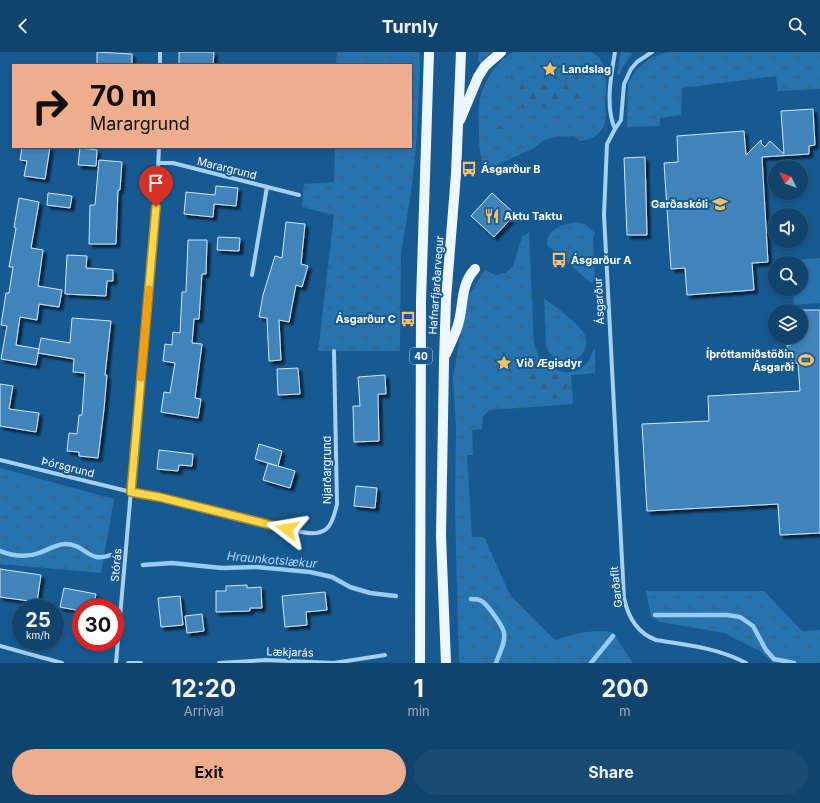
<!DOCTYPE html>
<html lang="en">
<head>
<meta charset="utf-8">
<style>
	:root { --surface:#11446d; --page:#1a4b72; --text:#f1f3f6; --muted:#9cb0c2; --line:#305c80; --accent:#eead8d }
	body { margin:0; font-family:Inter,sans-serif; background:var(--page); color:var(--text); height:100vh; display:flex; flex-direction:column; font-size:15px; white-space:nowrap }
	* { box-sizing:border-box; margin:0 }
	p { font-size:13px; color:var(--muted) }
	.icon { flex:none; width:22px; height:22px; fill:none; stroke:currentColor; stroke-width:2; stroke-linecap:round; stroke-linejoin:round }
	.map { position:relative; height:611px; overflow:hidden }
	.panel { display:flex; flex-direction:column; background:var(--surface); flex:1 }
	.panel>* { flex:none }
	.guide { position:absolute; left:12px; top:12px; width:400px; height:84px; border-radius:0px; box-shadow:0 2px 6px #0003,0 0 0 1px var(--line); background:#eead8d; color:#111; overflow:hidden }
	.needle { width:26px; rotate:312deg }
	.tools { position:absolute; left:768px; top:108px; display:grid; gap:8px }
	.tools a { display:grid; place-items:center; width:40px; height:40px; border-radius:50%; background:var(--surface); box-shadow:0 2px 6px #0003,0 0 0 1px var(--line); font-size:20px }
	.speed { position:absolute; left:12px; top:547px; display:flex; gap:8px; font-size:20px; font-weight:700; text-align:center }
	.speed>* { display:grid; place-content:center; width:52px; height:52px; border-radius:50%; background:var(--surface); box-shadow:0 2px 6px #0003,0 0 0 1px var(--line); line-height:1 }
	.speed small { font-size:10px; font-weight:400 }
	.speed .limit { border:6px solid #d22; background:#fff; color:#111 }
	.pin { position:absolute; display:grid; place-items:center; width:34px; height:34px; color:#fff; margin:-41px -17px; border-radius:50% 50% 50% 0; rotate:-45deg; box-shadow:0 0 4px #0007 }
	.pin .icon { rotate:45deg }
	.me { position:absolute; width:44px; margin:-22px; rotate:284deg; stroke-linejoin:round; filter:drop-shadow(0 0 3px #0008) }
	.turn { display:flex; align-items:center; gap:14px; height:84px; padding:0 12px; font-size:18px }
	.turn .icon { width:52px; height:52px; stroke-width:2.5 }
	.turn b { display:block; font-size:28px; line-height:34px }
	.eta { display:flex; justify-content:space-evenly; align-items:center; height:68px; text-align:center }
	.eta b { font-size:24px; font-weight:700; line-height:28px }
	.primary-button { display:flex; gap:8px; margin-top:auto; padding:8px 12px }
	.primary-button a { flex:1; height:46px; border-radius:24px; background:var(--accent); color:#111; font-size:16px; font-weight:700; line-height:46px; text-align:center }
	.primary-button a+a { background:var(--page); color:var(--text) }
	header { display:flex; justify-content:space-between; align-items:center; height:52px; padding:0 12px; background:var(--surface); font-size:18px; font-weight:700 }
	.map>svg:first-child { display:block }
	.grass { fill:url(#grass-tufts) }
	.forest { fill:url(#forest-firs) }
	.pitch { fill:#2773ad }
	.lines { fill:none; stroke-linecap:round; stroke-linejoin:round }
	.stream { stroke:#98ccf2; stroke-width:4.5 }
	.building { fill:#4084b9; stroke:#cce7fb; filter:url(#shadow) }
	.street { stroke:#a5d0f0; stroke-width:4 }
	.primary { stroke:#eef7ff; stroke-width:10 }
	.route-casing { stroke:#a68a30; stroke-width:10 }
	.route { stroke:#ffd54a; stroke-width:7 }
	.slow { stroke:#f59e0b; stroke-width:7 }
	.labels { text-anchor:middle; stroke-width:4; stroke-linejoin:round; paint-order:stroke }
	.shield { fill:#175a91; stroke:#b9cede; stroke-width:1 }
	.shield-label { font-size:10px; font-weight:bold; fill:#fff }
	.poi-label { font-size:11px; font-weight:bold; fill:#fff; stroke:#175a91; text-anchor:start }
	.street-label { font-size:11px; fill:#fff; stroke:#175a91 }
	.water-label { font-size:12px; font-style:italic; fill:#b1d9f7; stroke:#175a91 }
</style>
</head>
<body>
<header><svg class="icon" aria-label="back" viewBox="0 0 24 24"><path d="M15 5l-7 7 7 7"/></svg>Turnly<svg class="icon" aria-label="search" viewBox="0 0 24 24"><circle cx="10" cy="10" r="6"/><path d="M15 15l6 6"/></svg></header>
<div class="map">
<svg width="820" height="611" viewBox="0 0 820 611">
	<defs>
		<pattern id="grass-tufts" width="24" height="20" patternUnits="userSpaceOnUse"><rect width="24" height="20" fill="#2773ad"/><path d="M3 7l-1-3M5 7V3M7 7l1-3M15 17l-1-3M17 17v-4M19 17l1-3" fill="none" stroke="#3b5e78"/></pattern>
		<pattern id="forest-firs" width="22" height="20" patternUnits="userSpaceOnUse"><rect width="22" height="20" fill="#2773ad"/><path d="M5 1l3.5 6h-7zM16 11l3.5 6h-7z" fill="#3b5e78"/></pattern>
		<filter id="shadow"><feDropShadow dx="3.5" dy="3.5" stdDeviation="1" flood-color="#0009"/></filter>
	</defs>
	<rect width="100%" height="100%" fill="#175a91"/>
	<path class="grass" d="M337,0H419L420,6L417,83L411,141L401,201L400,299H318L334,163L302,155L304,132L334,130L335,95H411V13H336Z
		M479,0H491L481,10L478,9Z
		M513,0H591C610,9 606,32 605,50C605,56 607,66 605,71C600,83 593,87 581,89L574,84L555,85L544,88L534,96L486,118C480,108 479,93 479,82C479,72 478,63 479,54C481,33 495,10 513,0Z
		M621,0L632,1L631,4L623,14L620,22L618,23L617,21Z
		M668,0H820V37L778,39L776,24L682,36L681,63L660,66V74L627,75L628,31L637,17L652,5Z
		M575,170L585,172L595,181L593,186L595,228L591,231L547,193C548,175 561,174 575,170Z
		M529,180L534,293C536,297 538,303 541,307C553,321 573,326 587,311C590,307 592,301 594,297L595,300V321L571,323L573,352L489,358L483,365L482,377L472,378L473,403H467L472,485H484L510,543L555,588C574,582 593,577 612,580L633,611H459L455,458L456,375L453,326L467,246L485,218L496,223L506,221L513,214L522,185Z
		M544,246C554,254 581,273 585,283C591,299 574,316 558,309C553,306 549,300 546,295Z
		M0,416L114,447L101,521L0,512Z
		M646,539H764L802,579L820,578V611H773L760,599L724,581L660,570L651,565Z"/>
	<path class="forest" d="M505,10L513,12L533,30L545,33L553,29L556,21L563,13C579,20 583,32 590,47L545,55L522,56L513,27Z
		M513,68L516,70V74L498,90L495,89L491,81L492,77Z
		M546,315L561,320L568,327C569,344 550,351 537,343C533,341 530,337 527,334L528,325L535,317Z"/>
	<path class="pitch" d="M820,206V251L794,253L793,237H801V211H791V208Z"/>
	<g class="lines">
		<path class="stream" d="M0,499C13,504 26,506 39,501C47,498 57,492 65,492C86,492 88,512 111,503
			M143,513L172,511L222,516L257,515L310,520L332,525L350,535L370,541L396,544
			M471,547C476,547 480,547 483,550C489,555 503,574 504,581C506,590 499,602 496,611
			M655,563H727L740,565L753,574L766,598L774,607L794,611
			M591,611L613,584"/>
	</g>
	<path class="building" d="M97,0L132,2V13H97Z
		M179,0H214L213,13H179Z
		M813,57L815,93L809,94V102L762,105L768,210L752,211L754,238L687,243L685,216L671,217L664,111L678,110L677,84L744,79L746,103L761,88V91L765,95L770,89L784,102L781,59Z
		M22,95H50L45,127L24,124L27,109L20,108Z
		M80,96L97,98L96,114L78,113Z
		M645,105L647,183H627L624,106Z
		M99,108L122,110L120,138H118L116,192H89L90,153H95Z
		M216,134L238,136L236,154L214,152L213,165L184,162L186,140L215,143Z
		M48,141L72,144L70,156L47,153Z
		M492,141L515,162L494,185L471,164Z
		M19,146L39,150L31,196L43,198L38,234L62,238L59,255L39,252L37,268L20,265L16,293L39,297L36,313L1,307L7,274L1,273L6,241H9L13,215H9L16,176L14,175Z
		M286,170L305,172L301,212L308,214L302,235L296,233L289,270L279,268L281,308L269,309L267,266L259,265L263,243L275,204L282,206Z
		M218,185L240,186L239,199L217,198Z
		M188,188H207L206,222H202L199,267H194L192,291L202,292L195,346L201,347L198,366L161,360L164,340L170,341L175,311L163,309L165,292L172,293L173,280L180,281L182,240H186Z
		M67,203L87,204L86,216L113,218V229H107L106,244L65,242Z
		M803,258H820V481L780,483L778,452L647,459L642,372L709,369L708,344L800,339L798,311H792L791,305H788L787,293H791V286L801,285V273H804Z
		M72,266L111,269L105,323H107L104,357L98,406L79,404V400L67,399L69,381L77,382L79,363H82L85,321L73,320L74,307L38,301L41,286L70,291Z
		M298,316L300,342L278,343L277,317Z
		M385,323L386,342H378L379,389L354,390L353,354H360L358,325Z
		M0,332L13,334L9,357L39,361L36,380L0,374Z
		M259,392L282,399L278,414L295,419L290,436L263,428L268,411L277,414L255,407Z
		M159,398L193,402L192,414L179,413L178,419L157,417Z
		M356,434L377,436L375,456L354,454Z
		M0,517L41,523L37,550L0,545Z
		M247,533V536L261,535L262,556H250V559L216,560V539H226V534Z
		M64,536L96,542L93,556H81V559L60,555Z
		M325,540L327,558L306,560L307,573L285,575L282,544Z
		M180,544L183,573L161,575L158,546Z
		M202,562L204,579L187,581L185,564Z"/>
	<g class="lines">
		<path class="street" d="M652,0L637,10L631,17L624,32L621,68L615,77L607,92L604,163L624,546C628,565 637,581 656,588C687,593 718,596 746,611
			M160,13V0
			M615,77C605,55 611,23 615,0
			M158,111H173L299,143
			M252,223L267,135
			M0,408L131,440L159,445L301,480C327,485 332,475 337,452L334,299
			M0,594L62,611
			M116,611L157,139L159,95
			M128,611H141
			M219,611L266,608L334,611L385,603"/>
		<path class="primary" d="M460,68L478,25L485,14L501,0
			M446,302C450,292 455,283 458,273C464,253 460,233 475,217
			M420,611L421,249L429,0
			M446,611L441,484L444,309L446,247L456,122L461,0"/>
	</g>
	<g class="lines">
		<defs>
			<path id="route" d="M156,155L131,440L159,445L287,477"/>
		</defs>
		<use href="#route" class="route-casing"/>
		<use href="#route" class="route"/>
		<path class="slow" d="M141,326L149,237"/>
	</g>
	<defs>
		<symbol id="sight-bare" viewBox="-9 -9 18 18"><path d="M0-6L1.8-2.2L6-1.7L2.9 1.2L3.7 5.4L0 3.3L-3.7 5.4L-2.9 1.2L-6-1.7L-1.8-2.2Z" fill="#ffc064" stroke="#175a91" stroke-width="2.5" paint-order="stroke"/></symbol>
		<symbol id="bus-bare" viewBox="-9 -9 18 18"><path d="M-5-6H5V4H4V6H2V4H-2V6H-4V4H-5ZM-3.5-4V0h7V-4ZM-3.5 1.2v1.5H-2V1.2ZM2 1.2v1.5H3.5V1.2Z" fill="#ffc064" stroke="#175a91" stroke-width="2.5" paint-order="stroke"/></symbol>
		<symbol id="school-bare" viewBox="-9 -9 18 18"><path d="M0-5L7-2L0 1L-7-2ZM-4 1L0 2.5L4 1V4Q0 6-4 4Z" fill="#ffc064" stroke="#175a91" stroke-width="2.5" paint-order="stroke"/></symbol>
		<symbol id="restaurant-bare" viewBox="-9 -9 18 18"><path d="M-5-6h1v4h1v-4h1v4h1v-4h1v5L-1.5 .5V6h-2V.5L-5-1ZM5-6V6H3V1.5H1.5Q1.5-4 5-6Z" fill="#ffc064" stroke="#175a91" stroke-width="2.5" paint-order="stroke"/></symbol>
		<symbol id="stadium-bare" viewBox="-9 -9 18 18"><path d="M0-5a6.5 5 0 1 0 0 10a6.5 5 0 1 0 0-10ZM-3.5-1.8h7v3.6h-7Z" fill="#ffc064" stroke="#175a91" stroke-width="2.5" paint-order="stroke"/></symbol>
	</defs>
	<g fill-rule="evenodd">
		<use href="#sight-bare" x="539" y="6" width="22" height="22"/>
		<use href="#bus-bare" x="458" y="106" width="22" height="22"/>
		<use href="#school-bare" x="709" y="141" width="22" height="22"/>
		<use href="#restaurant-bare" x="481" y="153" width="22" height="22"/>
		<use href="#bus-bare" x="548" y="197" width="22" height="22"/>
		<use href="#bus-bare" x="397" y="256" width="22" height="22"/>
		<use href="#stadium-bare" x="795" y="297" width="22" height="22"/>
		<use href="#sight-bare" x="493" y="300" width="22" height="22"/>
	</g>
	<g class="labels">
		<rect class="shield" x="410" y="296" width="22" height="16" rx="3"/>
		<g class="shield-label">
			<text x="421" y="308">40</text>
		</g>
		<g class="poi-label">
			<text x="562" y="21">Landslag</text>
			<text x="481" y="121">Ásgarður B</text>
			<text x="708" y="156" text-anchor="end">Garðaskóli</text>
			<text x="504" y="168">Aktu Taktu</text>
			<text x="571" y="212">Ásgarður A</text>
			<text x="396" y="271" text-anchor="end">Ásgarður C</text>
			<text x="794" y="306" text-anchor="end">Íþróttamiðstöðin<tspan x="794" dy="13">Ásgarði</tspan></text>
			<text x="516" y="315">Við Ægisdyr</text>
		</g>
		<g class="street-label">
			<text transform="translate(227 116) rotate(14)" y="4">Marargrund</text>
			<text transform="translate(436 233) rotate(-86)" y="4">Hafnarfjarðarvegur</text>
			<text transform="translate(599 249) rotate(-93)" y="4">Ásgarður</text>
			<text transform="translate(68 415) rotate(14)" y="4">Þórsgrund</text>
			<text transform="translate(327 418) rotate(-90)" y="4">Njarðargrund</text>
			<text transform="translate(116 513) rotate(-85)" y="4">Stórás</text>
			<text transform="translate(616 535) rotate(-96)" y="4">Garðafit</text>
			<text transform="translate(290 600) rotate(2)" y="4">Lækjarás</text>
		</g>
		<g class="water-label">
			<text transform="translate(272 508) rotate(5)" y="4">Hraunkotslækur</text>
		</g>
	</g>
</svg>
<div class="tools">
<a><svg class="needle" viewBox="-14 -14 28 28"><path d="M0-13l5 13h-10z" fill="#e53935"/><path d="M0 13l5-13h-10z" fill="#9cb0c2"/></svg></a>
<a><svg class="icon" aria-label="sound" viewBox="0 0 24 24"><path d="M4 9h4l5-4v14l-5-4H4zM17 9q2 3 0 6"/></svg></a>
<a><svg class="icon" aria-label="search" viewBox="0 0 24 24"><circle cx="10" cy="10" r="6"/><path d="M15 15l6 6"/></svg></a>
<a><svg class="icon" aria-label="layers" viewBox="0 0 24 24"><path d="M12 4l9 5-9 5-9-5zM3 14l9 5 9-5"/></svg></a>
</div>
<div class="speed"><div>25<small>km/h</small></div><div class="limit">30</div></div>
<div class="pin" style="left:156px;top:155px;background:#d93025"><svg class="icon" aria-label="arrive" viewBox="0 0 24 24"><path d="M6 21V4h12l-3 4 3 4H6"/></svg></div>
<svg class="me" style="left:287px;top:477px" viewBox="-20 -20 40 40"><path d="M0-17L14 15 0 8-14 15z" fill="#ffd54a" stroke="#fff" stroke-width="4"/></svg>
<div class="guide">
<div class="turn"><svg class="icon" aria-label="right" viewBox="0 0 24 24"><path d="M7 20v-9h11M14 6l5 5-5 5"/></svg><div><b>70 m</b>Marargrund</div></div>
</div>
</div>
<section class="panel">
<div class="eta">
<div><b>12:20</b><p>Arrival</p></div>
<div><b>1</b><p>min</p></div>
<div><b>200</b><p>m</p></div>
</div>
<div class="primary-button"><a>Exit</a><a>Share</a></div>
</section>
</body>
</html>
